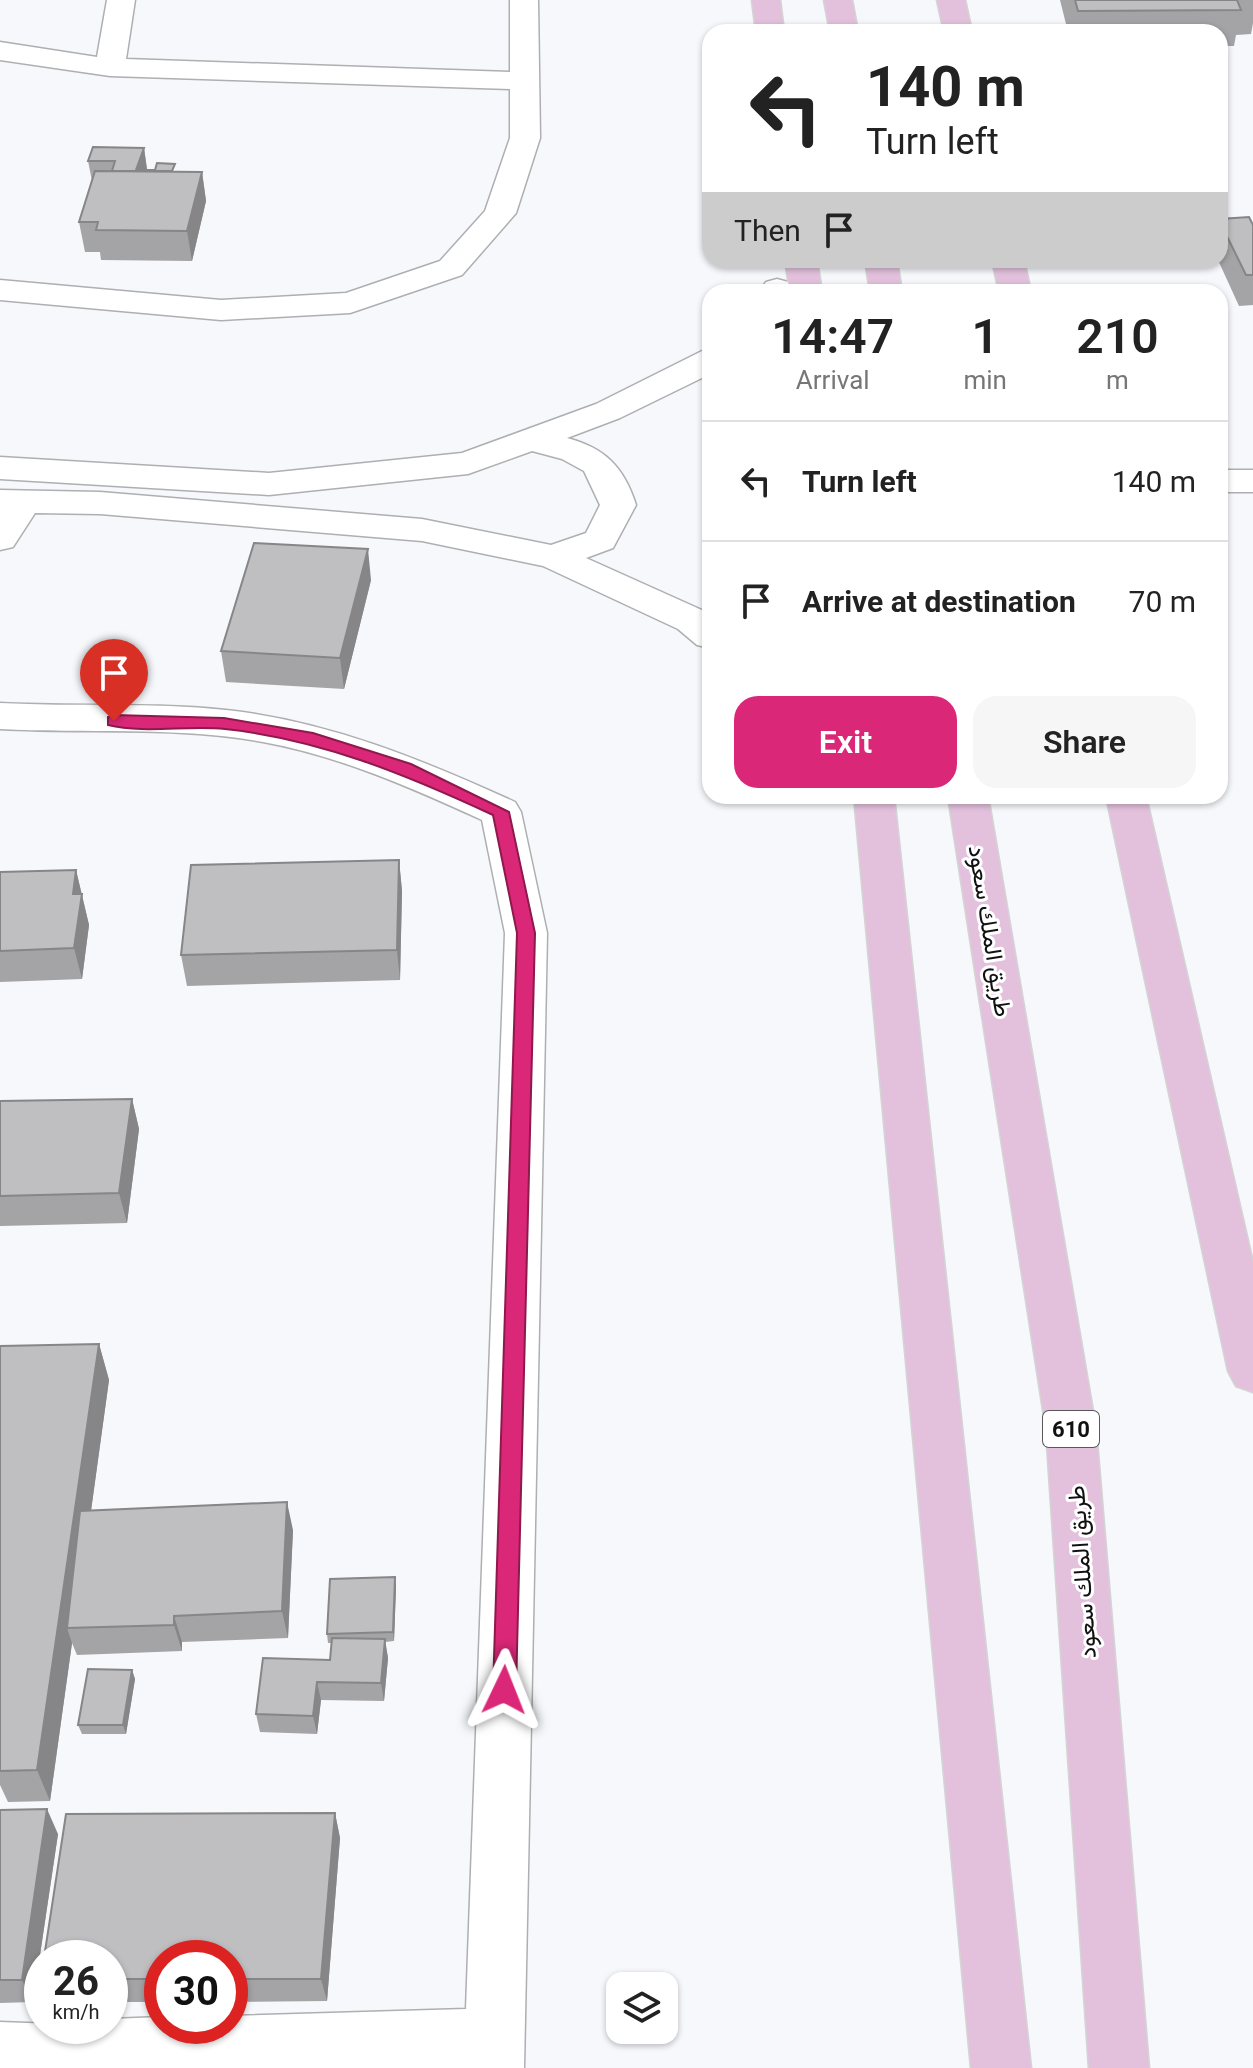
<!DOCTYPE html>
<html lang="en">
<head>
<meta charset="utf-8">
<style>
	:root { --surface:#fff; --page:#f6f6f6; --text:#222; --muted:#767676; --line:#e0e0e0; --accent:#db2777 }
	body { margin:0; font-family:Roboto,Vazirmatn,sans-serif; background:var(--page); color:var(--text); height:100vh; display:flex; flex-direction:column; font-size:30px; white-space:nowrap }
	* { box-sizing:border-box; margin:0 }
	p { font-size:26px; color:var(--muted) }
	.icon { flex:none; width:44px; height:44px; fill:none; stroke:currentColor; stroke-width:2; stroke-linecap:round; stroke-linejoin:round }
	.map { position:relative; flex:1; overflow:hidden }
	.drawer { position:absolute; left:702px; top:284px; width:526px; height:520px; display:flex; flex-direction:column; background:var(--surface); border-radius:24px; box-shadow:0 2px 6px #0004 }
	.drawer>* { flex:none }
	.banner { position:absolute; left:702px; top:24px; width:526px; height:244px; border-radius:24px; box-shadow:0 2px 6px #0004; background:#fff; color:var(--text); overflow:hidden }
	.controls { position:absolute; left:606px; top:1972px; display:grid; gap:16px }
	.controls a { display:grid; place-items:center; width:72px; height:72px; border-radius:16px; background:var(--surface); box-shadow:0 2px 6px #0004; font-size:40px }
	.speed { position:absolute; left:24px; top:1940px; display:flex; gap:16px; font-size:40px; font-weight:700; text-align:center }
	.speed>* { display:grid; place-content:center; width:104px; height:104px; border-radius:50%; background:var(--surface); box-shadow:0 2px 6px #0004; line-height:1 }
	.speed small { font-size:20px; font-weight:400 }
	.speed .limit { border:12px solid #d22; background:#fff; color:#111 }
	.pin { position:absolute; display:grid; place-items:center; width:68px; height:68px; color:#fff; margin:-82px -34px; border-radius:50% 50% 50% 0; rotate:-45deg; box-shadow:0 0 8px #0007 }
	.pin .icon { rotate:45deg }
	.me { position:absolute; width:88px; margin:-44px; rotate:2deg; stroke-linejoin:round; filter:drop-shadow(0 0 6px #0008) }
	.turn { display:flex; align-items:center; gap:28px; height:168px; padding:0 32px; font-size:36px }
	.turn .icon { width:104px; height:104px; stroke-width:2.5 }
	.turn b { display:block; font-size:56px; line-height:68px }
	.then { display:flex; align-items:center; height:76px; padding:0 32px; background:#0003; gap:16px; font-size:30px }
	.eta { display:flex; justify-content:space-evenly; align-items:center; height:136px; text-align:center }
	.eta b { font-size:48px; font-weight:600; line-height:56px }
	.action { display:flex; gap:16px; margin-top:auto; padding:16px 32px }
	.action a { flex:1; height:92px; border-radius:24px; background:var(--accent); color:#fff; font-size:32px; font-weight:600; line-height:92px; text-align:center }
	.action a+a { background:var(--page); color:var(--text) }
	ul { padding:0; list-style:none }
	li { display:flex; align-items:center; gap:24px; height:120px; padding:0 32px; border-top:2px solid var(--line) }
	li div { flex:1 }
	li b { display:block; font-size:30px }
	li em { font-style:normal }
	.map>svg:first-child { display:block }
	.lines { fill:none; stroke-linecap:round; stroke-linejoin:round }
	.street-casing { stroke:#adafb1; stroke-width:3 }
	.primary-casing { stroke:#d4d4d4; stroke-width:3 }
	.street { fill:#fff; fill-rule:evenodd }
	.primary { fill:#e3c1dd; fill-rule:evenodd }
	.wall { fill:#a4a3a6 }
	.shaded-wall { fill:#868587 }
	.building { fill:#bfbec1; stroke:#868587; stroke-width:2 }
	.route { fill:#db2777; stroke:#8e194d; stroke-width:2 }
	.labels { text-anchor:middle; stroke-width:6; stroke-linejoin:round; paint-order:stroke }
	.shield { fill:#fff; stroke:#585859; stroke-width:2 }
	.shield-label { font-size:22px; font-weight:bold; fill:#111112 }
	.street-label { font-size:24px; fill:#111112; stroke:#fff }
</style>
</head>
<body>
<div class="map">
<svg width="1253" height="2068" viewBox="0 0 1253 2068">
	<rect width="100%" height="100%" fill="#f6f8fb"/>
	<g class="lines">
		<defs>
			<path id="street" d="M107,0H135L126,59L510,72V0H538L540,138L516,213L462,275L350,313L221,320L0,300V280L221,300L346,293L440,261L485,211L510,138V89L110,76L0,60V42L97,57Z
				M777,279L788,282L791,292H759L766,282Z
				M710,347V374L620,418L567,438C605,448 624,467 636,505L613,548L586,558L704,611L710,616V648L697,645L678,629L543,566L422,541L100,514L35,513L13,547L0,550V490L100,492L422,519L551,545L586,533L600,505L584,471L562,459L532,451L468,474L269,495L0,479V457L269,473L462,453L596,404Z
				M1220,470H1253V492H1220Z
				M0,703C75,707 151,702 226,710C328,721 423,760 515,802L521,812L547,933L524,2068H0V2022L110,2026V2019L162,2017V2026H230V2016L466,2009L505,933L482,820C412,788 340,756 263,742C177,726 87,734 0,729Z"/>
			<path id="primary" d="M752,0H780L784,32H756Z
				M824,0H852L858,32H830Z
				M937,0H965L972,32H944Z
				M785,260H817L822,292H790Z
				M865,260H897L902,292H870Z
				M992,260H1024L1031,292H999Z
				M854,796H894L1031,2068H971Z
				M948,796H988L1096,1429L1149,2068H1089L1046,1429Z
				M1106,796H1146L1253,1263V1392L1236,1386L1228,1371Z"/>
		</defs>
		<use href="#street" class="street-casing"/>
		<use href="#primary" class="primary-casing"/>
		<use href="#street" class="street"/>
		<use href="#primary" class="primary"/>
	</g>
	<path class="wall" d="M1060,0H1253V23L1251,34L1236,35L1234,46H1220V32H1068Z
		M144,148L147,170L202,172L206,201L192,261L101,260L100,252H85L79,222L92,181L88,161Z
		M1220,219L1253,225V305L1239,306L1218,260H1220Z
		M1132,260H1199L1198,263L1133,264Z
		M371,580L344,689L226,682L221,651Z
		M399,860L402,891L400,980L187,986L181,955Z
		M76,870L89,925L82,979L0,982V872Z
		M132,1099L139,1129L127,1223L0,1226V1101Z
		M99,1344L109,1380L91,1510L293,1530L288,1638L182,1642V1651L77,1655L72,1643L50,1801L8,1802L0,1785V1346Z
		M395,1577L396,1587L394,1641L385,1642L388,1658L384,1701L321,1700L317,1734L260,1732L256,1714L330,1660L332,1643H328L327,1634Z
		M132,1670L135,1679L126,1734H82L78,1725Z
		M0,1810L58,1834L33,2002L0,2003Z
		M335,1813L340,1838L327,2001L230,2002V1958H162V2002H110V1958Z"/>
	<path class="shaded-wall" d="M144,148L147,169L145,176L136,170Z
		M202,172L206,201L192,261L187,231Z
		M368,549L371,580L344,689L340,658Z
		M399,860L402,891L400,980L397,950Z
		M76,870L89,925L82,979L74,948L73,894Z
		M132,1099L139,1129L127,1223L119,1193Z
		M99,1344L109,1380L75,1628H67L72,1643L50,1801L37,1770Z
		M287,1502L293,1530L288,1638L282,1611Z
		M395,1577L396,1587L394,1641L393,1632Z
		M174,1616L182,1642V1651L174,1625Z
		M385,1639L388,1658L384,1701L381,1683Z
		M132,1670L135,1679L126,1734L123,1725Z
		M317,1682L321,1700L317,1734L313,1716Z
		M47,1809L58,1834L33,2002L22,1980Z
		M335,1813L340,1838L327,2001L321,1979Z"/>
	<path class="building" d="M1075,0H1237L1241,10L1078,11Z
		M93,147L144,148L136,170H155L157,163L175,164L172,171H112L115,161H88Z
		M95,171L202,172L187,231L96,230L98,222H79Z
		M1249,217L1253,225V275H1246L1220,222V219Z
		M254,543L368,549L340,658L221,651Z
		M399,860L397,950L181,955L191,865Z
		M76,870L73,894H82L74,948L0,951V872Z
		M132,1099L119,1193L0,1196V1101Z
		M99,1344L37,1770L0,1771V1346Z
		M287,1502L282,1611L174,1616V1625L67,1628L80,1511Z
		M395,1577L393,1632L327,1634L330,1579Z
		M332,1638L385,1639L381,1683L317,1682L313,1716L256,1714L263,1658L330,1660Z
		M88,1669L132,1670L123,1725H78Z
		M47,1809L22,1980H0V1810Z
		M335,1813L321,1979H230V1958H162V1979H110V1958H44L66,1814Z"/>
	<path class="route" d="M114,715L224,718L313,733L411,764L509,812L535,933L516,1690L512,1698L504,1701L496,1698L493,1690L517,933L493,815C407,775 320,739 225,729C187,725 145,734 108,725V717Z"/>
	<g class="labels">
		<rect class="shield" x="1043" y="1411" width="56" height="36" rx="6"/>
		<g class="shield-label">
			<text x="1071" y="1437">610</text>
		</g>
		<g class="street-label">
			<text transform="translate(990 931) rotate(81)" y="8">طريق الملك سعود</text>
			<text transform="translate(1082 1572) rotate(-94)" y="8">طريق الملك سعود</text>
		</g>
	</g>
</svg>
<div class="controls">
<a><svg class="icon" aria-label="layers" viewBox="0 0 24 24"><path d="M12 4l9 5-9 5-9-5zM3 14l9 5 9-5"/></svg></a>
</div>
<div class="speed"><div>26<small>km/h</small></div><div class="limit">30</div></div>
<div class="pin" style="left:114px;top:721px;background:#d93025"><svg class="icon" aria-label="arrive" viewBox="0 0 24 24"><path d="M6 21V4h12l-3 4 3 4H6"/></svg></div>
<svg class="me" style="left:504px;top:1690px" viewBox="-20 -20 40 40"><path d="M0-17L14 15 0 8-14 15z" fill="#db2777" stroke="#fff" stroke-width="4"/></svg>
<div class="banner">
<div class="turn"><svg class="icon" aria-label="left" viewBox="0 0 24 24"><path d="M17 20v-9H6M10 6l-5 5 5 5"/></svg><div><b>140 m</b>Turn left</div></div>
<div class="then">Then<svg class="icon" aria-label="arrive" viewBox="0 0 24 24"><path d="M6 21V4h12l-3 4 3 4H6"/></svg></div>
</div>
<section class="drawer">
<div class="eta">
<div><b>14:47</b><p>Arrival</p></div>
<div><b>1</b><p>min</p></div>
<div><b>210</b><p>m</p></div>
</div>
<ul>
<li><svg class="icon" aria-label="left" viewBox="0 0 24 24"><path d="M17 20v-9H6M10 6l-5 5 5 5"/></svg><div><b>Turn left</b></div><em>140 m</em></li>
<li><svg class="icon" aria-label="arrive" viewBox="0 0 24 24"><path d="M6 21V4h12l-3 4 3 4H6"/></svg><div><b>Arrive at destination</b></div><em>70 m</em></li>
</ul>
<div class="action"><a>Exit</a><a>Share</a></div>
</section>
</div>
</body>
</html>
